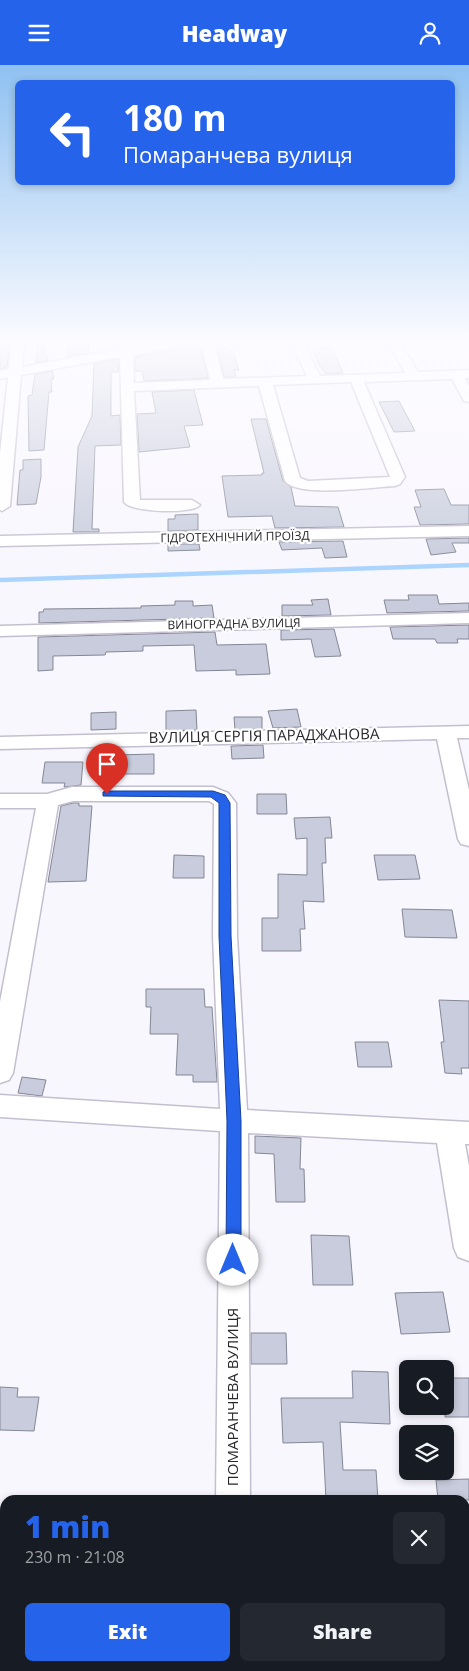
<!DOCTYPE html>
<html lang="en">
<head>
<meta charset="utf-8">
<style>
	:root { --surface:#171b24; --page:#242831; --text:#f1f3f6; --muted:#9ea1a6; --accent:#2563eb }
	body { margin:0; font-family:"Open Sans",sans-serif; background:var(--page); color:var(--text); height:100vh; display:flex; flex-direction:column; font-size:19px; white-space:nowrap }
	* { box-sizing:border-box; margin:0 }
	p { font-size:16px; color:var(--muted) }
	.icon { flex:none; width:28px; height:28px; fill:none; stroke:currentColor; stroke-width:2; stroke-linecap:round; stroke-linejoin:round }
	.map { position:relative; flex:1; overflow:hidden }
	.details { position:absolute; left:0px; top:1430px; width:470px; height:176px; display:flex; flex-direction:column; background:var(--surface); border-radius:15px 15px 0 0; box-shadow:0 2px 8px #0003 }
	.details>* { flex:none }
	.guide { position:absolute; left:15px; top:15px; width:440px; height:105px; border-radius:8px; box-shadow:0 2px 8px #0003; background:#2563eb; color:#fff; overflow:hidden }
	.buttons { position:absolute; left:399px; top:1295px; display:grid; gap:10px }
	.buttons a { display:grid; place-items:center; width:55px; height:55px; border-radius:8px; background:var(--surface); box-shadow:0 2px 8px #0003; font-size:25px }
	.pin { position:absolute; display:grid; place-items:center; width:42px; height:42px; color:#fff; margin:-51px -21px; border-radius:50% 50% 50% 0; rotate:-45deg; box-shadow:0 0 5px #0007 }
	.pin .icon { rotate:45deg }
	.me { position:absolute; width:55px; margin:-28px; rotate:0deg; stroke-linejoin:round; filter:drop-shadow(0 0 4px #0008) }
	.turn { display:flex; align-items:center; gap:18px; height:105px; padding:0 25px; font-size:22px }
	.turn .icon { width:65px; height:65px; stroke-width:2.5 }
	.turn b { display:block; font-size:35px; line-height:42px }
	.round { display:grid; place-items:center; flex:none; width:52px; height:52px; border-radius:8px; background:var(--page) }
	.head { display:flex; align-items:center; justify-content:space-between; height:85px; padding:0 25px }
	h1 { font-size:30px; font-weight:800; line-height:38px; color:var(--accent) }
	.action { display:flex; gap:10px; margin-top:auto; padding:10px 25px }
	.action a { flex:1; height:58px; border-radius:8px; background:var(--accent); color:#fff; font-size:20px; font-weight:800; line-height:58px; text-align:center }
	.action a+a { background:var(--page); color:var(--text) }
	header { display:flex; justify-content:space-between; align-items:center; height:65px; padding:0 25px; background:var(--accent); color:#fff; font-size:22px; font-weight:800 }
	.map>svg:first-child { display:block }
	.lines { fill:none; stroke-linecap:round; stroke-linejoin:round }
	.stream { stroke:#abd5fe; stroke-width:4.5 }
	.building { fill:#c8ccdc; stroke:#838796 }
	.minor-casing { stroke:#c4bfcf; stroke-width:3 }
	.minor { fill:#fff; fill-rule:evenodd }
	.route { fill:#2563eb; stroke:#184099 }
	.labels { text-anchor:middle; stroke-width:4.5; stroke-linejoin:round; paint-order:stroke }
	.far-street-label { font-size:12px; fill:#29272d; stroke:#fff }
	.street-label { font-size:15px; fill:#29272d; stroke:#fff }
</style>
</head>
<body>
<header><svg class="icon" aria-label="menu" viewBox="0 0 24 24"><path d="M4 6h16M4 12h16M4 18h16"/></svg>Headway<svg class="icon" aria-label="person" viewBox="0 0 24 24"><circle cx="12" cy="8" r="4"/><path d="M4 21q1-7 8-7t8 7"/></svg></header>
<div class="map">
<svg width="469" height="1606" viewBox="0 0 469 1606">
	<rect width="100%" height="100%" fill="#f9f7fe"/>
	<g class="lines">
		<path class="stream" d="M0,515L469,500"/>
	</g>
	<path class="building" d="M0,279H10L7,302L0,304Z
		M38,279H42L48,295L36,298Z
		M68,279H89L88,288L67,292Z
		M179,279H200L208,313L144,316L142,306H135V292L171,285Z
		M217,282H225L233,287L239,305H234L236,312H224Z
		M332,283L343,308L326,309L319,300L313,284Z
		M118,294L119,307H111V351L120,350L121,380L95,381L92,464H99V467H73L78,382L92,351L94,299Z
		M52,306L54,314H51L52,327H49L44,385L29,386L28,331L32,330L35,309Z
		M194,325L203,360L184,361L190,382L139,387L137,349L156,348L152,327Z
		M399,336L415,366L394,367L379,337Z
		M251,354H266L283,416L291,422L295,441L338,442L344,462L275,463L272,451L228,452L222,411L262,410V408H264Z
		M41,394V412L36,439L17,440L20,405H23V395Z
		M444,424L451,440H469V459L420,460L414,442H421L415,425Z
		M198,449V465L168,466V454H175V450Z
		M469,473V478H452L456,487L431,490L426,474Z
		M343,476L347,492L325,493L322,483L282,485L279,477Z
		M168,479H199L200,485L168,486Z
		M408,530H437L439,539L469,538V546L387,548L384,535H409Z
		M328,534L331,550L282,551V540H313L311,535Z
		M175,536H193V541L212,540L214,553L39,558V547H43L44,544L141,543V541L175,540Z
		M469,560V574H457L458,578H437L435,574H393L390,562Z
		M334,564L341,591L315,592L311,574L281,575V565Z
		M215,567L217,580L266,579L270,609L236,610V605L196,606L194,580L143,581V586L106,587L105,590L53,591V605L38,606V572Z
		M297,644L301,662L273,663L268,646Z
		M196,645L197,665L166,666V646Z
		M116,647V664L91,665V648Z
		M234,652H262V664L235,665Z
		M263,680L264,693L232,694L231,681Z
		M154,689V709H113L115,690Z
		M45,697H83L81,720L64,722L65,718H42Z
		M257,729H286L287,749H257Z
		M73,738H79V741H92L86,816L48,817L61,741Z
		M330,752L332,773H325L326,798H322L324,837L303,836L305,864H300L301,886H262V853H278V809L307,810V773L296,774L294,753Z
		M174,790L204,791V813H173Z
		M374,790H415L420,814L378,815Z
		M402,844L452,845L457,873L405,872Z
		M146,924H204L205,942H212L217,1017H193V1010H176L178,969H150L151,942H146Z
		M439,935L469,936V1003H461L462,1009L445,1008L441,977H444Z
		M355,977H388L392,1002H358Z
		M22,1012L46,1015L42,1031L18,1028Z
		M255,1071L301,1073L300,1104H304L305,1137H276L274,1089L255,1088Z
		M311,1170L349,1171L353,1220H313Z
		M443,1227L450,1267L401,1269L395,1228Z
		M251,1268H286L287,1299H251Z
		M352,1306L388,1307L390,1359L340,1357L343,1405H376L378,1435H326L323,1377L283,1378L281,1333H353Z
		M445,1313H469V1352H445Z
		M0,1322L18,1323L17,1332H39L34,1366L0,1365Z
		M469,1414V1435H438L436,1415Z"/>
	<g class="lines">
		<defs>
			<path id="minor" d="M12,279H24L22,302L120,284V279H132V282L148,279H177L171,283L133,290L134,318L210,315L202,279H214L223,314L307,311L292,279H304L320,311L405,308L389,279H401L418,307L469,305V313H465L469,321V337L464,336L452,314L364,317L405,412L400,419L395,421C374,422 298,433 285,416L259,321L134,326L140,435H192L200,440C194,449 132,448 124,437L120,292L21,310L10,441L2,446L0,445V388L8,312L0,314V306L9,304ZM351,317L390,412L308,416L300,413L273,320Z
				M469,461V471L0,481V471Z
				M469,548V558L0,571V561Z
				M469,661V673H457L469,725V781L461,779L458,774L437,674L0,684V672Z
				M72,722H213L228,728L236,738L237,871L247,1045L469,1057V1079H465L469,1101V1196L458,1192L454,1183L437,1078L248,1068L250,1435H216L220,1066L0,1052V1030L220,1044L213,871L214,739L209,736H73L58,740L13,1008L9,1015L0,1018V937L36,743H0V729H47Z
				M213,1601H251V1606H213Z"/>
		</defs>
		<use href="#minor" class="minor-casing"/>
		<use href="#minor" class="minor"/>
	</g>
	<linearGradient id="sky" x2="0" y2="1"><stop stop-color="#8fc1f1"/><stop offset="0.55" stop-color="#fcfbff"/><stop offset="1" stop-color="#fcfbff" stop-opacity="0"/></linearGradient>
	<rect width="469" height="504" fill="url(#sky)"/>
	<path class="route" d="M107,726H213L225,730L230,738L231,871L241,1056V1195L238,1200L233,1202L228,1200L226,1195L227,1056L219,871V738L211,732L103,731V727Z"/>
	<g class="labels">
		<g class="far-street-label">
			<text transform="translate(235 472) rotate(-1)" y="4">ГІДРОТЕХНІЧНИЙ ПРОЇЗД</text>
			<text transform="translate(234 559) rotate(-1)" y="4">ВИНОГРАДНА ВУЛИЦЯ</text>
		</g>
		<g class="street-label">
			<text transform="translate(264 671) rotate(-1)" y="5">ВУЛИЦЯ СЕРГІЯ ПАРАДЖАНОВА</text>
			<text transform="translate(233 1332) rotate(-90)" y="5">ПОМАРАНЧЕВА ВУЛИЦЯ</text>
		</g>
	</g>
</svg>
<div class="buttons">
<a><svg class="icon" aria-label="search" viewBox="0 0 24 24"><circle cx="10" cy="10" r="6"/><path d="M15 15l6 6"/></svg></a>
<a><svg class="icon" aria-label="layers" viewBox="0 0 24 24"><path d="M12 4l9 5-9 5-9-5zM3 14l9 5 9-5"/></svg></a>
</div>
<div class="pin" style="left:107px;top:729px;background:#d93025"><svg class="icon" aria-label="arrive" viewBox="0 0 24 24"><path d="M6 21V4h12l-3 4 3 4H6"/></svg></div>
<svg class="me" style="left:233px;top:1195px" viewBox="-20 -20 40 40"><circle r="19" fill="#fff"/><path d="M0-13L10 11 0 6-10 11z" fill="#2563eb"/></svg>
<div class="guide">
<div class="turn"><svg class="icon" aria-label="left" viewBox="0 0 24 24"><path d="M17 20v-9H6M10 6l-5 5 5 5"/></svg><div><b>180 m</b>Помаранчева вулиця</div></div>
</div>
<section class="details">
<div class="head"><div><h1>1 min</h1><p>230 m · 21:08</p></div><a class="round"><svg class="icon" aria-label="close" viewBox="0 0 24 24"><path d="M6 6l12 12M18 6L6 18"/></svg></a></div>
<div class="action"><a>Exit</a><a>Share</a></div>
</section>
</div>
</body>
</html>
